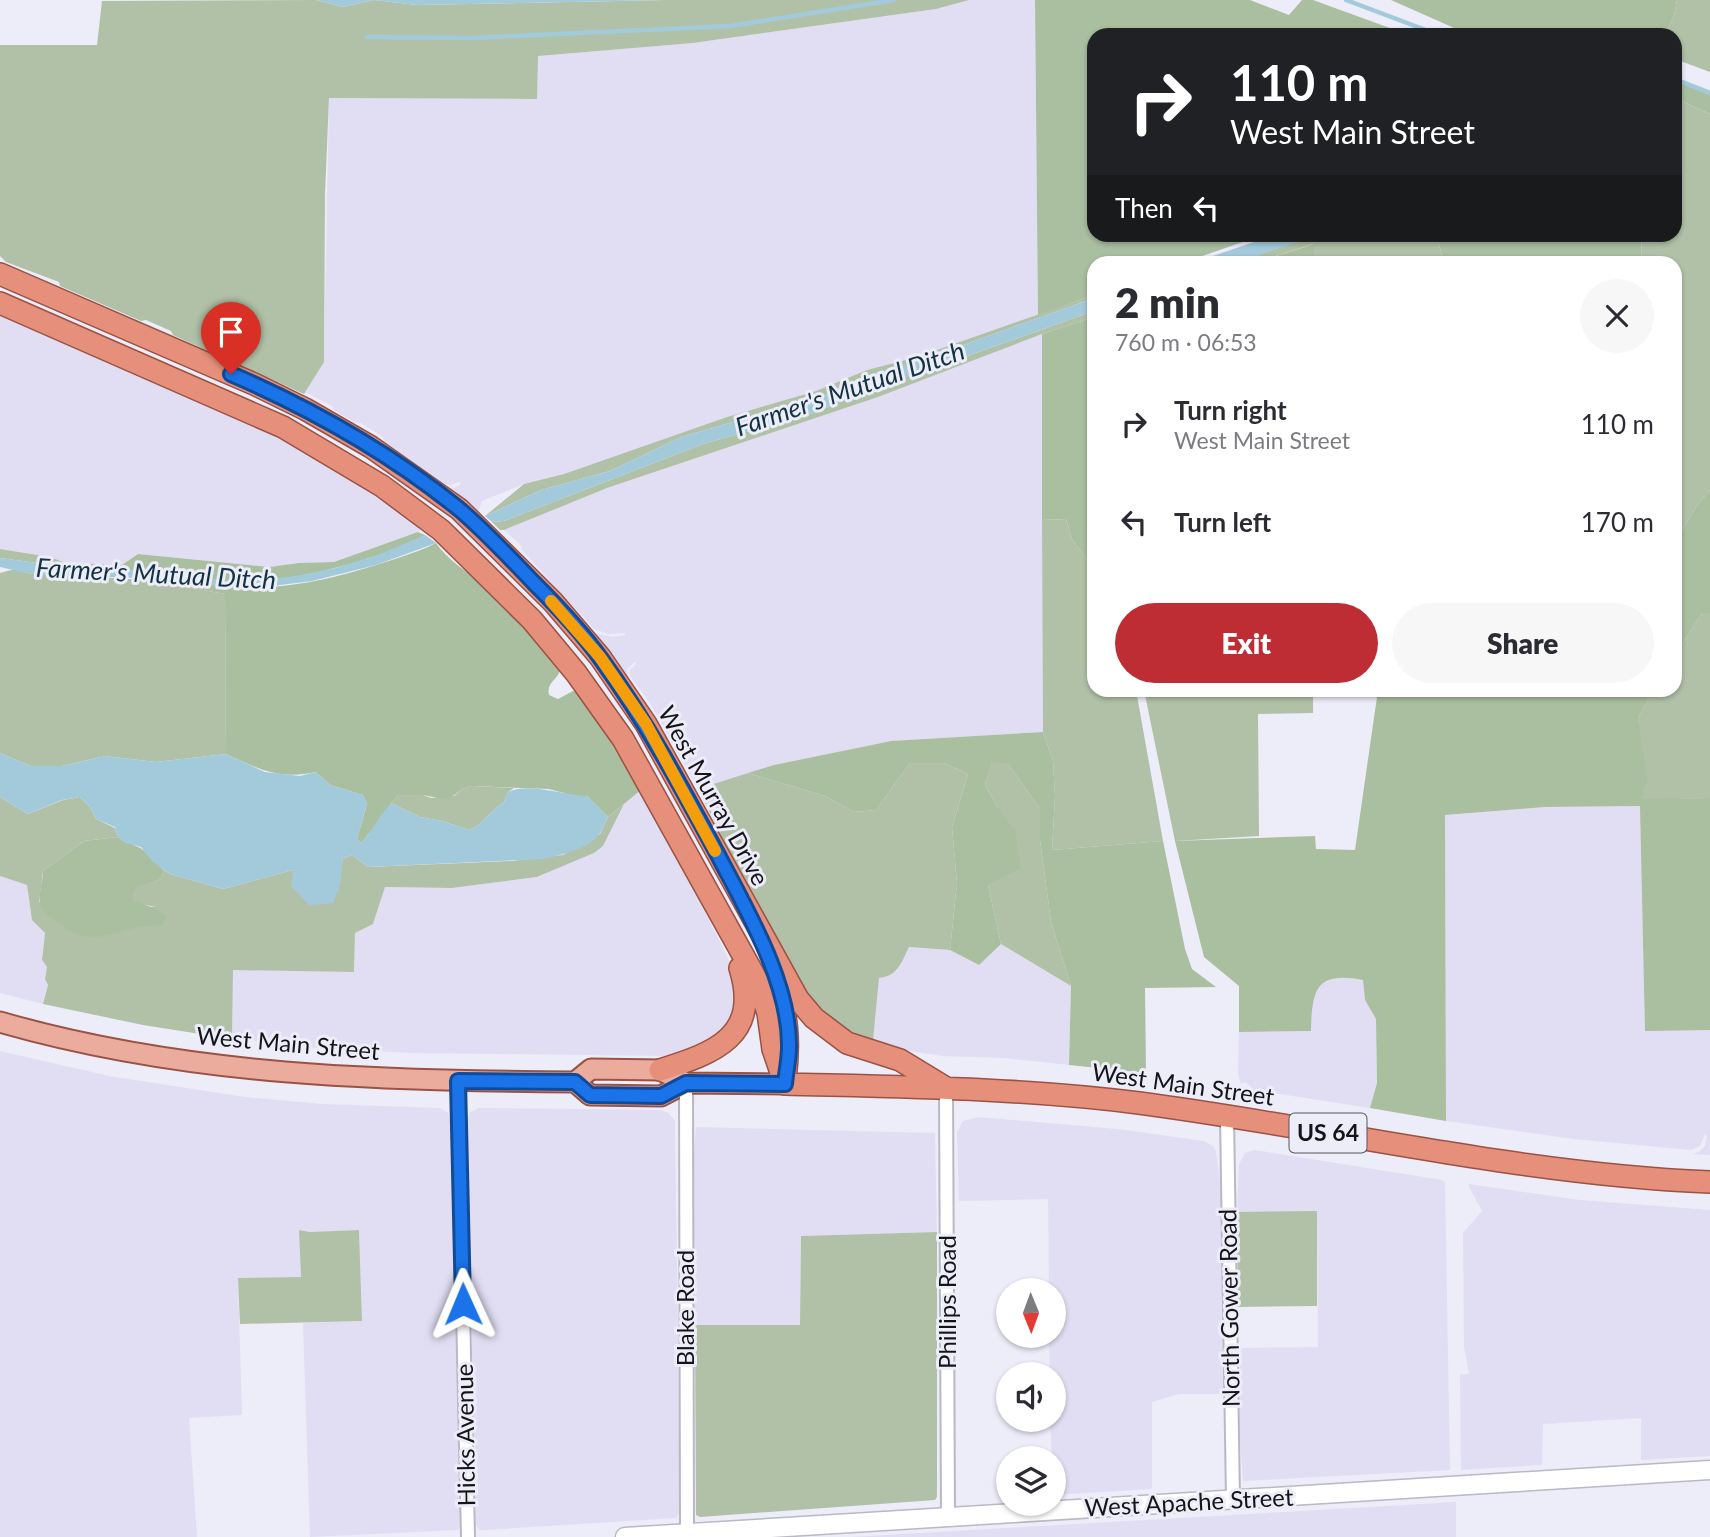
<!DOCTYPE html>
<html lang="en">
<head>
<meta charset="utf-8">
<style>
	:root { --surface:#fff; --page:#f7f7f7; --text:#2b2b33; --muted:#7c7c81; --accent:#bd2d33 }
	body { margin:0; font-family:Lato,sans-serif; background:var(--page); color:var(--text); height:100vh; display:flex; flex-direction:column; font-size:26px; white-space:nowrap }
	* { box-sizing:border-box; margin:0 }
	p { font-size:23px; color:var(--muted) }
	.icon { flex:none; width:38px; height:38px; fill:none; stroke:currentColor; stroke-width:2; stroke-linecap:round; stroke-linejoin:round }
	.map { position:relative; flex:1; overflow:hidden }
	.side { position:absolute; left:1087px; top:256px; width:595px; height:441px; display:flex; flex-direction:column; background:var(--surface); border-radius:21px; box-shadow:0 2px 5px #0004 }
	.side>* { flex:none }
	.hud { position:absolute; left:1087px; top:28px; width:595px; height:214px; border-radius:21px; box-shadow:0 2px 5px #0004; background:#202124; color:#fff; overflow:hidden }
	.needle { width:46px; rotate:179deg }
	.controls { position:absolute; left:996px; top:1278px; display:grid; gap:14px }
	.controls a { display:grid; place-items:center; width:70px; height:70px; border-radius:50%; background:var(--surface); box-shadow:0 2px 5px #0004; font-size:35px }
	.pin { position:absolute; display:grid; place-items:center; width:60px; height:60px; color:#fff; margin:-72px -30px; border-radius:50% 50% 50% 0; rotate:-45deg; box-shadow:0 0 7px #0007 }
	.pin .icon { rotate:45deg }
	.me { position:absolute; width:77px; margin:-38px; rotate:359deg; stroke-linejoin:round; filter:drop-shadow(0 0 5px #0008) }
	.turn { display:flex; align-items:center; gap:24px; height:147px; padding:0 28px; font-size:32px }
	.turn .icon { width:91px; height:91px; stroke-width:2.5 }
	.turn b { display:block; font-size:49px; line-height:60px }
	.then { display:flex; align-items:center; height:66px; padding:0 28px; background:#0003; gap:14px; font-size:26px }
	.round { display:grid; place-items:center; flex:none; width:74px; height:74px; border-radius:37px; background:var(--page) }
	.head { display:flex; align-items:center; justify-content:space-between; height:119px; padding:0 28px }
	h1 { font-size:42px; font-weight:800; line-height:52px }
	.primary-button { display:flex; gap:14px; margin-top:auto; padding:14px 28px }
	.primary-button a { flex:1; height:80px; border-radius:42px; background:var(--accent); color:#fff; font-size:28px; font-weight:800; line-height:80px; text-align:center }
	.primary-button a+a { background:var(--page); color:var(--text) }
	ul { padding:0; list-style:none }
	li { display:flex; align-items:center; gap:21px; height:98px; padding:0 28px }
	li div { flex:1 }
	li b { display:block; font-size:26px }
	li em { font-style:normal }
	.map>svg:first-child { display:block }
	.built { fill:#e1def3 }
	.green { fill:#b0c1a7 }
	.forest { fill:#aabea0 }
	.water { fill:#a3cadb }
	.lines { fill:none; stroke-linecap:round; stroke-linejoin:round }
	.stream { stroke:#a3cadb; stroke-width:4.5 }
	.minor-casing { stroke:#b9b8c4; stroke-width:16 }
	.secondary-casing { stroke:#b9b8c4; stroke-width:21 }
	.primary-casing { stroke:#995244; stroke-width:23 }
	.trunk-casing { stroke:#995244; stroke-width:24 }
	.minor { stroke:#fff; stroke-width:12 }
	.secondary { stroke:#fff; stroke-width:18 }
	.primary { stroke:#ecac9d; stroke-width:19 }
	.trunk { stroke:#e6907c; stroke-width:21 }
	.route-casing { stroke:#114b97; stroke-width:18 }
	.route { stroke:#1a73e8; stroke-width:12 }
	.slow { stroke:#f59e0b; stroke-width:12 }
	.labels { text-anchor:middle; stroke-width:6; stroke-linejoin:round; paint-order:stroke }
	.shield { fill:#edecf9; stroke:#56555c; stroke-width:2 }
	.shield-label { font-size:23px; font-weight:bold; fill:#151418 }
	.street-label { font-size:24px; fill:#151418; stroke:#edecf9 }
	.water-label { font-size:26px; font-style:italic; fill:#123442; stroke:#edecf9 }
</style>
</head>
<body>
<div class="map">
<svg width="1710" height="1537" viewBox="0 0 1710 1537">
	<rect width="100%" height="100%" fill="#edecf9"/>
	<path class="built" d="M969,0H1035L1038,315L917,357L867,370L816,391L727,417L564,474L524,484L482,501L479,510L483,519L446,488H454L461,484L459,482L450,485L445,484L384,441L383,437L361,423L354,422L334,410L332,406L307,393L304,394L324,361L329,98L537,99V56L693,43L936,9Z
		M0,312L270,432L322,459L359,483L422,527L418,532L334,562L299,563L269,567L138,554L122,565L66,563L50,557L0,549Z
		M1042,334L1043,732L891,741L774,765L698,789L650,703L630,676V670L636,664L635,662L627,669L628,678L593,633L613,637L625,635V633L608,634L594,629L521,549L522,546L504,530L607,488L878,397Z
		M643,788L738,978L741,988L726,1036L672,1056L412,1053L316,1048L232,1039L233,969L354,972L355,933L373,924L385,887L452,888L538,877L594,853L603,846L624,804Z
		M1641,806L1645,1030H1710V1155L1692,1154L1699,1152L1705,1146L1707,1137L1705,1134L1700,1146L1691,1150L1573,1139L1446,1121L1445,815L1545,807Z
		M0,876L27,885L32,920L45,933L42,960L47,967L45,979L48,985L43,1004L0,993Z
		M1001,944L1071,986L1069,1065L1004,1058L943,1056L896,1049L873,1040L879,978L897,971L908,947L950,950L979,965Z
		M1345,977L1364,980L1365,1000L1376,1019L1377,1083L1370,1108L1254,1090L1245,1082L1241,1084L1238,1074L1239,1032L1311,1031L1312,1001L1322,982L1333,978Z
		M0,1051L109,1076L245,1097L322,1104L440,1108L448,1113L452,1133L461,1525L458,1530L310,1537L303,1323L362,1321L359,1230L310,1232L300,1230L301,1277L238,1279L242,1415L189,1418L197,1537H0Z
		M479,1108L661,1110L668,1113L675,1121L680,1488V1511L676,1518L486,1530H480L476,1526L467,1121L470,1112Z
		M978,1117L1118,1129L1204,1141L1213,1146L1216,1151L1222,1195L1224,1394H1179L1152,1402V1489L1054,1495L1050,1419H1054V1374H1050L1049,1335H1054V1290H1049L1048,1199L959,1201L957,1132L963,1121Z
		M696,1127L935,1133L937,1232L801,1236L800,1325H695L693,1160Z
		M1254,1150L1442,1180L1445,1182L1450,1470L1243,1481L1238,1411V1348L1318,1347L1317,1212H1237L1239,1164L1245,1153Z
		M1469,1184L1580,1200L1710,1210V1456L1641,1460V1418L1543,1424L1542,1465L1461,1470L1460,1374H1469L1464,1347L1463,1233L1482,1211L1469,1187Z
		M1456,1502V1537H851Z"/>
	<path class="green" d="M316,0L343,7L374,0L417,5L666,0H969L936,9L693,43L538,56L537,99L329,98L325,193L324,362L304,394L173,335L171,331L146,320L141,321L60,286L59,282L6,262L0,256V45H97L102,1Z
		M1677,0H1710V72L1675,59V35H1665L1674,16Z
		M1675,98L1710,114V490L1698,504L1675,542V262H1642L1641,235L1675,234Z
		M1318,234L1436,235L1444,262H1314L1313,244L1257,262H1238Z
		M1094,295V298L919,361L844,386L812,402L795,404L681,437L610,471L541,490L485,516L524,484L564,474L727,417L816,391L867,370L917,357Z
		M1094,311V317L1042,334L878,397L607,488L504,530H500L492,522L504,521L703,444L817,412L876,385L922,372Z
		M1066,519L1072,539L1094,569V690H1136L1163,841L1052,850L1055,796L1053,761L1043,732L1042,520Z
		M0,549L50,557L66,563L122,565V569L46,564L0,558Z
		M15,569L26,573L130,579L140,582H159L225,594L226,754L156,762L105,756L62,766H31L0,753V573Z
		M1702,613H1710V798L1641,800L1638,719L1653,690H1675V656Z
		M1144,690H1313V713L1258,714L1259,836L1175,841Z
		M992,760L1009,765L1040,809V840L1051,922L1071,986L1001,944L988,885L998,808L985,785Z
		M910,763H944L968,774L952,827L957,883L950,950L909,947C901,963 898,976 879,978L873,1041L845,1031L808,998L773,930L767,927L698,789L748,773L825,796L854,812L876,810Z
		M471,786L514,788L507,793L504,802C491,810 483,825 469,830L442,821L420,817L391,803L398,795H423L431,798L454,796L462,789Z
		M0,797L28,814L63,800L80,797L90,807L96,819L115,828L118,837L84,841L43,871L39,902L156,907L141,904L133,899L134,889L161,879L164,870L170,874L223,889L293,870H341L343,858L352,855L368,867L512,861L563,855L600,834L608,817L624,804L603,846L594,853L537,877L452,888L385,887L373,924L355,933L354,972L233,970L232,1039L143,1025L43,1004L48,985L45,979L47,967L42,960L45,933L32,920L27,885L0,876Z
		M1317,1211V1306L1238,1307L1237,1212Z
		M299,1230L310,1232L359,1230L362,1321L240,1324L238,1278L301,1277Z
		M937,1232V1497L935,1500L700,1517L696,1515L695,1325H800L801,1236Z"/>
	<path class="forest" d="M1035,0H1250L1289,15L1302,0H1313L1409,35H1094V234L1263,235L1185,262H1094V295L1038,315Z
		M1391,0H1677L1674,16L1665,35H1470Z
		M1675,80L1710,95V114L1675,98Z
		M1436,235H1641L1642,262H1444Z
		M1314,244V262H1257Z
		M1094,317V569L1072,539L1066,519L1042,520V334Z
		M1710,490V613H1702L1675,656V542L1698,504Z
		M418,532L425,535C407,547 381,554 360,561C326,571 291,579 256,581C211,583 166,574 122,569V565L138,554L269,567L299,563L334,562Z
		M436,543C447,560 466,570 481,584C510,610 536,639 560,670C558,680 546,682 549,695L558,699L573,691L577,692L604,730L641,790L608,817L587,796H575L549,789L471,786L462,789L448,800L423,795H398C384,811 375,828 361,843L357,839L367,804L363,795L330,785L316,772C279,780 259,769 226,754L225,594L159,582H140L130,579C175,579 219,588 264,587C310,586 358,571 401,557C412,553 425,549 436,543Z
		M1378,690H1653L1638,719L1647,779L1641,799L1710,798V1030L1645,1031L1640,806L1545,807L1445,815L1446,1121L1370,1108L1377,1083L1376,1019L1365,1000L1363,980C1316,971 1312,989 1311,1031L1239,1032V986L1204,957L1175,841L1315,836L1316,849L1355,850Z
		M1043,732L1053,761L1055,796L1052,850L1163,841L1185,949L1192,969L1216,987L1145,988L1146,1073L1069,1065L1071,986L1051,922L1040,840V809L1009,765L992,761L985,785L998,808L1015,831L1021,868L988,885L1001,944L979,965L950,950L957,883L952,827L968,774L944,763H910L876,810L854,812L825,796L748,773L774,765L891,741Z
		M118,837C125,843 130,843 138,847C146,850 156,864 164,870L161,879L135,889L133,899C144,906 155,906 166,916L162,926C122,921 98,955 58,923C52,918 42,912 40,903C38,895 43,880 43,871L84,841Z"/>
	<path class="water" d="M316,0H666L417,5L374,0L343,7Z
		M1275,235H1318L1238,262H1195Z
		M1094,298V311L922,372L876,385L817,412L703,444L504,521L492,522L485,516L541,490L610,471L681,437L795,404L812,402L870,374L919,361Z
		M425,535L436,543L376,565L312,581L264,587L221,586L167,579L52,575L26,573L0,567V558L46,564L122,569L222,580L255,581L296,576L335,568L375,556Z
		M0,753L31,766H62L105,756L156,762L226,754L265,772L300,776L316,772L330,785L363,795L367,804L357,839L361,843C373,831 379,815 391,803L420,817L442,821L469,830C483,825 491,810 504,802L507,793C525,781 566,796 587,796L608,817C605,822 603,829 600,833C589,849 561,855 543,859L368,867L352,855L343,858L340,886L333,903L309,905L291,886L293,870L223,889L170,874L152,861L141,847L125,843L118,837L115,827L96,819L90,807L80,797L62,800L28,814L0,797Z"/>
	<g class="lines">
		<path class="stream" d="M1346,0L1439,35
			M367,37L473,38L730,26L894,0
			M1675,79L1710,93"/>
		<defs>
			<path id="minor" d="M458,1081L468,1537
				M686,1083L687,1533
				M946,1088L948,1517
				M1227,1116L1233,1500"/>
			<path id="secondary" d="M625,1537L1710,1470"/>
			<path id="primary" d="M0,1022C187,1076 382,1081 575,1082L591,1069L660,1070L686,1083L785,1084
				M575,1082L590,1095L661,1096L686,1083"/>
			<path id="trunk" d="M0,274L254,384L305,409L371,447L459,509L553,602L600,657L646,724L798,999L814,1018L847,1043L900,1060L946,1088
				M0,303L283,427L382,486L441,530L532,620L576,673L623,739L758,982L768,1013L773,1049L785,1084
				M775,976C787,1013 790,1041 785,1079
				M660,1070C715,1053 761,1036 740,968
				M785,1084C903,1087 1021,1088 1139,1103C1329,1128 1517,1174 1710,1182"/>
		</defs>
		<use href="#minor" class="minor-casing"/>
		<use href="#secondary" class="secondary-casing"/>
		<use href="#primary" class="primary-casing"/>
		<use href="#trunk" class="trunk-casing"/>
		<use href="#minor" class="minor"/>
		<use href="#secondary" class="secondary"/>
		<use href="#primary" class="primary"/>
		<use href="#trunk" class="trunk"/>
	</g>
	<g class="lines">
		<defs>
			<path id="route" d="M231,374C312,409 391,454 459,509C486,532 510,558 535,584C558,607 582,632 601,659C646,721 682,788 718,855C747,911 790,983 789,1047C789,1060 786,1072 785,1084L686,1083L661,1096L590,1095L575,1082L458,1081L463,1304"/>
		</defs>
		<use href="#route" class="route-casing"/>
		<use href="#route" class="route"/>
		<path class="slow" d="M551,601L600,657L646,724L715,851"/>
	</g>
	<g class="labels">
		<rect class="shield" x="1289.5" y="1113.5" width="77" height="39" rx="5"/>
		<g class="shield-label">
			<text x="1328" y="1141">US 64</text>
		</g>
		<g class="street-label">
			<text transform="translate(713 796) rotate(61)" y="8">West Murray Drive</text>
			<text transform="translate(288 1044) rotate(5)" y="8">West Main Street</text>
			<text transform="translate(1183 1085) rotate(8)" y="8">West Main Street</text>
			<text transform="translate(948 1302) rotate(-90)" y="8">Phillips Road</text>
			<text transform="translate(686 1308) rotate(-90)" y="8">Blake Road</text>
			<text transform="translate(1230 1308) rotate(-91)" y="8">North Gower Road</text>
			<text transform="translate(466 1435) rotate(-91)" y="8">Hicks Avenue</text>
			<text transform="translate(1189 1503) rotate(-3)" y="8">West Apache Street</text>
		</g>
		<g class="water-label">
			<text transform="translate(850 389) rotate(-19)" y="9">Farmer's Mutual Ditch</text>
			<text transform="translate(156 574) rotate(3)" y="9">Farmer's Mutual Ditch</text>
		</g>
	</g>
</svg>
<div class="controls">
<a><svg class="needle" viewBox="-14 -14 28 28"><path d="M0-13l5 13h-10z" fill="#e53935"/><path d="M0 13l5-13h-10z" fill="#7c7c81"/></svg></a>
<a><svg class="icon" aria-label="sound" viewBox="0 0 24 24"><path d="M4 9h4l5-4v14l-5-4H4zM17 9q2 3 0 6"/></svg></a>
<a><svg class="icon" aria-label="layers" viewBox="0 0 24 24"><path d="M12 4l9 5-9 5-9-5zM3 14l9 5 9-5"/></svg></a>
</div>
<div class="pin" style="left:231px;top:374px;background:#d93025"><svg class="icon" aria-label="arrive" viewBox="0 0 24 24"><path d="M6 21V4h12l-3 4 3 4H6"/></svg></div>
<svg class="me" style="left:463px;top:1304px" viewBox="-20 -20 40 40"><path d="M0-17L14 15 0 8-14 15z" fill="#1a73e8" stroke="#fff" stroke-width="4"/></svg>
<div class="hud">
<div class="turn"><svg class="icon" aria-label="right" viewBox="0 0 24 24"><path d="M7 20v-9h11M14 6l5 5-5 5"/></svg><div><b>110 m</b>West Main Street</div></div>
<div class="then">Then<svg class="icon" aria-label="left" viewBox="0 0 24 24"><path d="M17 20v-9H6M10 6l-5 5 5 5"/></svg></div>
</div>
<section class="side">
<div class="head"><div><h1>2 min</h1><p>760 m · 06:53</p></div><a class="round"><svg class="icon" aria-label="close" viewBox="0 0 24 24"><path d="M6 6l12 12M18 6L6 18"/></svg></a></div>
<ul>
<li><svg class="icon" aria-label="right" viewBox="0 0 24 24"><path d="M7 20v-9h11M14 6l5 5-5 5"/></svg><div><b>Turn right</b><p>West Main Street</p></div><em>110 m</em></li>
<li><svg class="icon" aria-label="left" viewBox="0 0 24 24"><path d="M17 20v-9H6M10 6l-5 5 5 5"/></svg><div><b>Turn left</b></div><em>170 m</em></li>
</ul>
<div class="primary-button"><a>Exit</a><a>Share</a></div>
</section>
</div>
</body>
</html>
